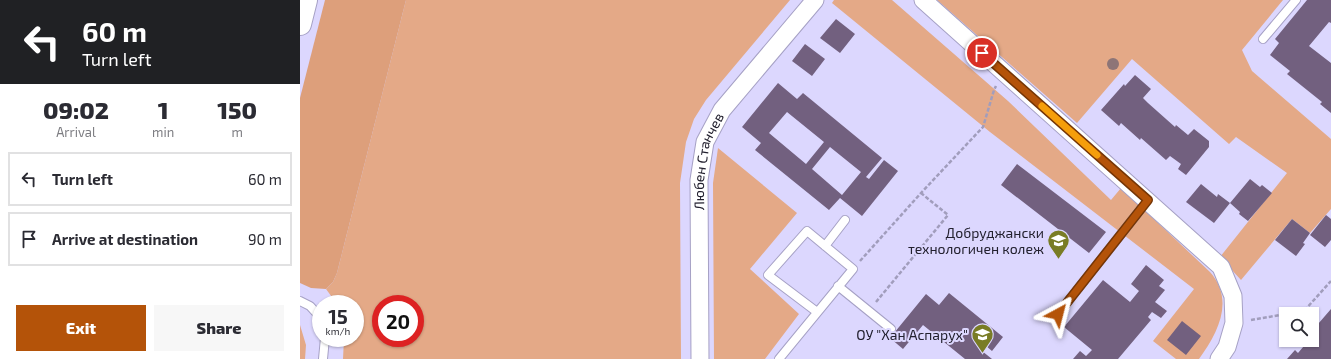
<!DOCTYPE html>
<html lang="en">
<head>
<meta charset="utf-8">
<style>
	:root { --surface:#fff; --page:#f7f7f7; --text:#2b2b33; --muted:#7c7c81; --line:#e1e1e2; --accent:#b45309 }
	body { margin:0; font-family:"Exo 2",sans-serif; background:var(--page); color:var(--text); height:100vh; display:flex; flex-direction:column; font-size:15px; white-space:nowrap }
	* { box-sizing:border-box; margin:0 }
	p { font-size:13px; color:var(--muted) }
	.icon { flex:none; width:22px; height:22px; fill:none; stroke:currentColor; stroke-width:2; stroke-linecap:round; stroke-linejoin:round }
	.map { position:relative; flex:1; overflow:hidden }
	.side { display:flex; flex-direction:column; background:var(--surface); width:300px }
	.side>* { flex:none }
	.guide { background:#202124; color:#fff; overflow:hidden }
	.controls { position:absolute; left:979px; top:307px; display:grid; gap:8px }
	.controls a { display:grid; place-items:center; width:40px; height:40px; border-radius:0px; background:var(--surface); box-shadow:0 1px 3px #0004; font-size:20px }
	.speed { position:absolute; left:12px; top:295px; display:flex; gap:8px; font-size:20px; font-weight:700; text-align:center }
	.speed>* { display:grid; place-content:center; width:52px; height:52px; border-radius:50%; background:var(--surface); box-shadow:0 1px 3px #0004; line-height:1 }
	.speed small { font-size:10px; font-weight:400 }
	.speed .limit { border:6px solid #d22; background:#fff; color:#111 }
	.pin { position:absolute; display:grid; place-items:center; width:34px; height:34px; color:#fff; margin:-17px; border:2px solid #fff; border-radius:50%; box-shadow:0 1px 4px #0007 }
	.me { position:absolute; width:44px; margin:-22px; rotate:38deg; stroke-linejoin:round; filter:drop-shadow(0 0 3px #0008) }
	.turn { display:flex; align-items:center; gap:14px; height:84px; padding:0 16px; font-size:18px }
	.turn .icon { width:52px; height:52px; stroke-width:2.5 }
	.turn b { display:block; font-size:28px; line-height:34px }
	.eta { display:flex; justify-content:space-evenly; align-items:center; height:68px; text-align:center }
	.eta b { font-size:24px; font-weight:800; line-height:28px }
	.action { display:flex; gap:8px; margin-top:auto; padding:8px 16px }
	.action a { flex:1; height:46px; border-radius:0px; background:var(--accent); color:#fff; font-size:16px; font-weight:800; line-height:46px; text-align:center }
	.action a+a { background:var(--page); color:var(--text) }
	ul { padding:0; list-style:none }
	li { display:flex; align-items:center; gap:12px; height:54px; margin:0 8px 6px; padding:0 8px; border:2px solid var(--line); border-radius:0px }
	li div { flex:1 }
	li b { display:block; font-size:15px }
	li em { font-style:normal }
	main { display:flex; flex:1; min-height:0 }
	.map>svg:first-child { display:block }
	.green { fill:#e4a987; fill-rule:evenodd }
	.forest { fill:#dd9f7b }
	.building { fill:#72607f; fill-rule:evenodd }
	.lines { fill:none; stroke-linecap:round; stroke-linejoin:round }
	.lane-casing { stroke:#a6a1c5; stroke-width:10 }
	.street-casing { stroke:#a6a1c5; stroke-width:19 }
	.secondary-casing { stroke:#a6a1c5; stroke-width:24 }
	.path { stroke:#a19dbc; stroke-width:2.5; stroke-dasharray:4 2; stroke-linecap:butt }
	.lane { stroke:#fff; stroke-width:8 }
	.street { stroke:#fff; stroke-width:17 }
	.secondary { stroke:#fff; stroke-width:22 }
	.tree { fill:#8d7577 }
	.route-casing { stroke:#753606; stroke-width:10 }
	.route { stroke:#b45309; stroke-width:7 }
	.slow { stroke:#f59e0b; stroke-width:7 }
	.labels { text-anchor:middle; stroke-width:4; stroke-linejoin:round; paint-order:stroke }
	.street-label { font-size:14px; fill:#23212f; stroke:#dcd7fe }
	.poi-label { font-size:14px; fill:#23212f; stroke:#dcd7fe; text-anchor:end }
</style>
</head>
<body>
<main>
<section class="side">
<div class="guide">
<div class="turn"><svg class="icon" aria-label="left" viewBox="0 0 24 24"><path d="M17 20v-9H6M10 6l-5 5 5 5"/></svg><div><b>60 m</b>Turn left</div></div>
</div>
<div class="eta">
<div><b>09:02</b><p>Arrival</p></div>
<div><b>1</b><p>min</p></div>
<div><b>150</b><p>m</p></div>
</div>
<ul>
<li><svg class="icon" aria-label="left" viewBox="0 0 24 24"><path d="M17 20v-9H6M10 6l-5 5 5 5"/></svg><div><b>Turn left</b></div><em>60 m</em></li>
<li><svg class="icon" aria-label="arrive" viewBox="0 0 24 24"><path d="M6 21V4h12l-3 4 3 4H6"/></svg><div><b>Arrive at destination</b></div><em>90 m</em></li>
</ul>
<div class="action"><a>Exit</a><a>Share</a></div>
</section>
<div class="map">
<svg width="1031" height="359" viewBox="0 0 1031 359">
	<rect width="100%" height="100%" fill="#dcd7fe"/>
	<path class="green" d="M106,0H490L406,100L394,119L386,142L380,183L381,359H43L44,338H55V304H37L26,289L33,282L37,273ZM81,304H115V338H81Z
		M534,0H592L708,101L811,200L821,188L910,272C935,300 918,333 899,359H876L853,341L894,289L690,132L532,3Z
		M637,0H983L942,50L952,71L1031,139V209L1010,233L992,219L941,280L920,257L987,173L936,137L929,144L832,59L777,123Z
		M418,148L497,213L450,269L499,314L465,359H414L413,183Z
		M0,325L6,345L5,359H0Z"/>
	<path class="forest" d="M25,0H106L37,273L33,282L26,289L11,288L0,283V98Z"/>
	<path class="building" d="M1007,0H1031V23L1029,22L1009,46L1031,63V113L1020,104L1022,102L987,74L990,71L970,55L979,43L975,39Z
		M536,19L555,34L540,53L520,38Z
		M505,44L525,59L512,76L492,61Z
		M835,75L851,89L843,98L848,103L875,127L876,125L888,135L894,129L909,141V147L886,175L878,169L881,164L870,156L866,160L841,138L840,140L821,123L819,126L801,110L824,84L825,86Z
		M478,83L497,99L503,93L582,158L566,177L569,179L584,160L598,171L562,216L540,198L529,210L455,150L461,143L442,127ZM487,112L524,142L506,164L469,133ZM530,147L561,172L542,195L512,169Z
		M717,164L806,232L789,253L701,185Z
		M950,179L960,187L962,185L972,193L948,221L939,214L940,212L930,203Z
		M901,184L917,197L918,194L930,203L914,223L886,202Z
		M1026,215L1031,219V240L1025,247L1010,235Z
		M992,219L1010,233L1003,243L1005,244L996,256L975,240Z
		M846,265L864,280L859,286L865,290L855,302L867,311L861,318L852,312L848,317L851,320L818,359H773L780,351L786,356L792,350L764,327L803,280L830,302L839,291L831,284Z
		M649,293L703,337L692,351L686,346L682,351L692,359H665L623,325L603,349L590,338L626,294L639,305Z
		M1031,309V359H987L995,350L998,353L1009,340H1012V331Z
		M882,321L901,336L886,355L867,340Z"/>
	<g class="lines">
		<defs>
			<path id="lane" d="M963,39L996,0
				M525,246L545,220
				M538,286L591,329
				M0,301L10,306L21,318
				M758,314L848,200
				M23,359L25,338
				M479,359L553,269L507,231L468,275L517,312"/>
			<g id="street">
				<path d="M623,0L921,267L933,296L934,323L927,347L919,359"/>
				<path id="s1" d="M400,359L399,180L405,142L422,110L515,0"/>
			</g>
			<path id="secondary" d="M0,24L6,0"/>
		</defs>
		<use href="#lane" class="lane-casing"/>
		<use href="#street" class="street-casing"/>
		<use href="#secondary" class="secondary-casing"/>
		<path class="path" d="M560,261L621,193L683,127L694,90L696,86
			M576,302L648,215L621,193
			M987,314L1004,311L1031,281
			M951,320L986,314"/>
		<use href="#lane" class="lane"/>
		<use href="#street" class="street"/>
		<use href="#secondary" class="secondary"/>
	</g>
	<circle class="tree" cx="813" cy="64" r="6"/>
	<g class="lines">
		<defs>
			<path id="route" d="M682,53L848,200L758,314"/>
		</defs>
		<use href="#route" class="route-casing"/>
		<use href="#route" class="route"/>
		<path class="slow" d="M742,106L797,155"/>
	</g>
	<defs>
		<symbol id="university-pin" viewBox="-11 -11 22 30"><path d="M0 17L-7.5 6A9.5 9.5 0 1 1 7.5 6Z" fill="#797c25" stroke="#dcd7fe"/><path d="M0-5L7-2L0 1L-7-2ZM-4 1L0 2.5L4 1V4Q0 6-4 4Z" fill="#fff"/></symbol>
		<symbol id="school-pin" viewBox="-11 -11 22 30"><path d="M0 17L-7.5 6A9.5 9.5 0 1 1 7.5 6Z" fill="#797c25" stroke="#dcd7fe"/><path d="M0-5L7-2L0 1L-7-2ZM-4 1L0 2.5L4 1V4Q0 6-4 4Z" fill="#fff"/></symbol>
	</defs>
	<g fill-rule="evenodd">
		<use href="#university-pin" x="746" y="228" width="25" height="34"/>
		<use href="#school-pin" x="670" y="322" width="25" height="34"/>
	</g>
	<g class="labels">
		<g class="street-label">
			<text dy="5" stroke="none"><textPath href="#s1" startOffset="199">Любен Станчев</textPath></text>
		</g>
		<g class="poi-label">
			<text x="744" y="238">Добруджански<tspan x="744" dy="16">технологичен колеж</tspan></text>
			<text x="668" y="340">ОУ "Хан Аспарух"</text>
		</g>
	</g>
</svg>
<div class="controls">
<a><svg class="icon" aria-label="search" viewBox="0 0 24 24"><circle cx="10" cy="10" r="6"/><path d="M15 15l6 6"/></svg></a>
</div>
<div class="speed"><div>15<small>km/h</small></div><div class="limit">20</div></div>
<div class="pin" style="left:682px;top:53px;background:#d93025"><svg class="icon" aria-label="arrive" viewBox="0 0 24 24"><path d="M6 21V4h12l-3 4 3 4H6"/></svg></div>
<svg class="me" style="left:758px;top:314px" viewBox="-20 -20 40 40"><path d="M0-17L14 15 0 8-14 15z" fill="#b45309" stroke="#fff" stroke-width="4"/></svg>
</div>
</main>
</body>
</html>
